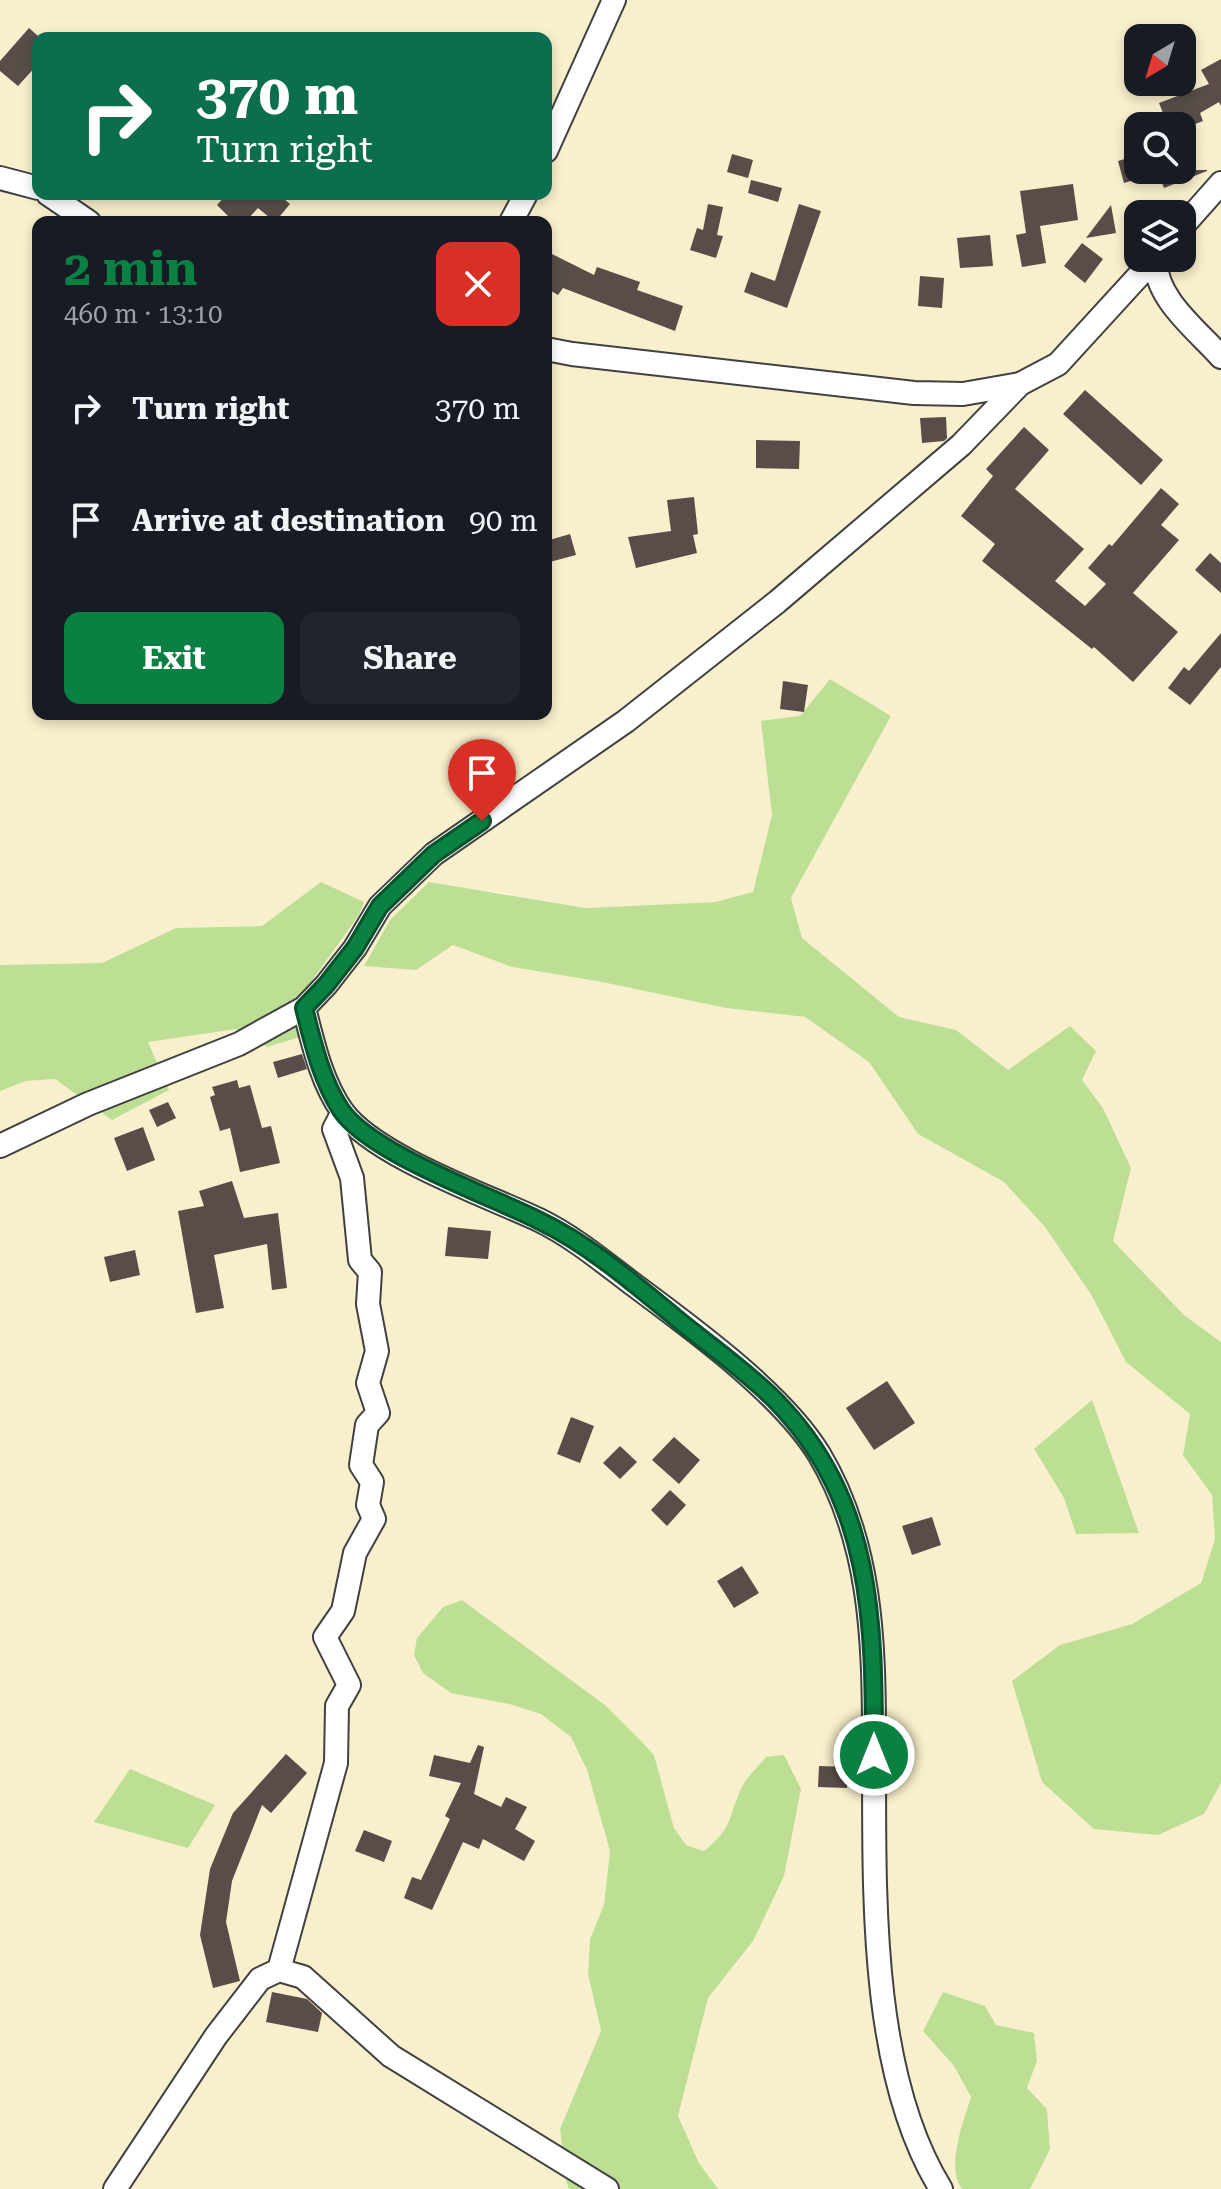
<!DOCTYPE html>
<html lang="en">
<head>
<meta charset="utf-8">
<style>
	:root { --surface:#171b24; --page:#20242c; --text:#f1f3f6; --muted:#9ea1a6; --accent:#0b8043 }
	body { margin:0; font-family:"Roboto Serif",serif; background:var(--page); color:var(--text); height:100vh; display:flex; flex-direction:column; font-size:30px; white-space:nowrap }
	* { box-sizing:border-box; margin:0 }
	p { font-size:26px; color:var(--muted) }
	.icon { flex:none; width:44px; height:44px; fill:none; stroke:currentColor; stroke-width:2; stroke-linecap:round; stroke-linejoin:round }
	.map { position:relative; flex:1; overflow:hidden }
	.sheet { position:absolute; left:32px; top:216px; width:520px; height:504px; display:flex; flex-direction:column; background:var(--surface); border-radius:16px; box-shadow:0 4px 12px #0003 }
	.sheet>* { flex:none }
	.guide { position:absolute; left:32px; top:32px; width:520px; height:168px; border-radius:16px; box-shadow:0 4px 12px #0003; background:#0b6e4f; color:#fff; overflow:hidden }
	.needle { width:52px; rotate:218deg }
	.fabs { position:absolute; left:1124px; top:24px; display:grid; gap:16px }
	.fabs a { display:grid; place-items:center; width:72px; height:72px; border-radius:16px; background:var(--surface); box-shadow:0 4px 12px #0003; font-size:40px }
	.pin { position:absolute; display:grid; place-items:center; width:68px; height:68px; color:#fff; margin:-82px -34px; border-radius:50% 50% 50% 0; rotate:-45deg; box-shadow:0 0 8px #0007 }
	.pin .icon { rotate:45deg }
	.me { position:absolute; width:88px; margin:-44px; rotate:0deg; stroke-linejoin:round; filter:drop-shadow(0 0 6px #0008) }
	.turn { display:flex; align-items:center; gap:28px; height:168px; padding:0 32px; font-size:36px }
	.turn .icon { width:104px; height:104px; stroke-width:2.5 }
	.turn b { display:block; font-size:56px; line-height:68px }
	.round { display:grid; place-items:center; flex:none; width:84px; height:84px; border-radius:16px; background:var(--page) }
	.summary { display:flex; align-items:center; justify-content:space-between; height:136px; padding:0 32px }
	h1 { font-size:48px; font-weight:700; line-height:60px; color:var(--accent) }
	.primary-button { display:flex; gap:16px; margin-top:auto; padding:16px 32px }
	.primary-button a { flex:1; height:92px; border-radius:16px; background:var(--accent); color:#fff; font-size:32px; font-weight:700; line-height:92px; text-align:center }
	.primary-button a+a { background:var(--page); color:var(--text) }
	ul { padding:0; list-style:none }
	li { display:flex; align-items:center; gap:24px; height:112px; padding:0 32px }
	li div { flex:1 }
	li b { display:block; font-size:30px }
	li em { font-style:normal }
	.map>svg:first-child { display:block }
	.farmland { fill:#f8efcc; fill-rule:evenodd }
	.forest { fill:#bddf93 }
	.building { fill:#584d49 }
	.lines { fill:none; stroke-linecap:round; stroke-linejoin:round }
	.minor-casing { stroke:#414141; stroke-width:26 }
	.minor { stroke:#fff; stroke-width:22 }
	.route-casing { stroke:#07532c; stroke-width:20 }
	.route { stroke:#0b8043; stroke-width:14 }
</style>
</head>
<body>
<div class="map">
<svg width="1221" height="2189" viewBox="0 0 1221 2189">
	<rect width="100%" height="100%" fill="#fffaef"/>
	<path class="farmland" d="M0,0H1221V1342L1184,1315L1112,1241L1131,1168L1103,1108L1082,1080L1095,1051L1070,1026L1009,1071L956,1030L899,1017L802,938L791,898L891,716L830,679L800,716L762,722L772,815L753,892L715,902L586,908L490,891L416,970L453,944L512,967L602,982L726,1008L805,1017L869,1062L918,1134L1004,1182L1045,1227L1092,1296L1126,1362L1190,1414L1183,1455L1212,1495L1215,1539L1201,1583L1132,1624L1060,1645L1204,1814L1221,1783V2189H1030L1050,2148L1047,2109L1027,2088L1037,2061L923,2031L954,2066L971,2097L956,2147L958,2183L962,2189H718L699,2163L678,2116L708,1998L753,1941L743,1786L731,1822L719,1839L704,1851L686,1845L674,1828L654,1755L641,1741L605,1705L462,1600L443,1607L417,1638L509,1704L541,1714L571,1737L587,1770L610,1851L604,1905L590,1939L588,1974L601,2031L560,2129L566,2181L569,2189H0V1091L26,1081L55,1079L112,1120L147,1042L237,1029L266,1047L359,915L321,882L262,926L176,928L102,963L0,965ZM38,38H546V194H38ZM1138,38H1182V82H1138ZM1138,126H1182V170H1138ZM1138,214H1182V258H1138ZM38,222H546V714H38ZM1092,1401L1076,1534L1064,1498L1034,1450Z"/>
	<path class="forest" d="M830,679L891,716L791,898L802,938L899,1017L956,1030L1008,1070L1070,1026L1096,1051L1082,1080L1103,1108L1131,1168L1113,1241L1184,1315L1221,1342V1783L1204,1814L1158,1835L1094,1829L1042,1782L1012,1681L1060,1645L1132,1624L1201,1583L1215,1539L1212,1495L1183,1455L1190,1414L1126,1362L1092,1296L1045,1227L1004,1182L918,1134L869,1062L805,1017L726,1008L602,982L512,967L453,945L416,970L364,966L390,920L429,882L586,908L715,902L753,892L772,815L761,721L800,716Z
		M321,882L364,902L359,915L304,992L300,1037L267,1047L237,1029L148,1042L169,1090L112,1120L55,1079L26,1081L0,1091V965L102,963L176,928L262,926Z
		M1092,1400L1139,1533L1076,1534L1064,1498L1034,1449Z
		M462,1600L605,1705L641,1741L654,1755L674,1828L686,1845L704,1851C735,1826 727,1818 742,1787C747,1776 758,1767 766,1757L784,1755L801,1789L784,1876L753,1941L708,1998L678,2116L699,2163L718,2189H569L566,2181L560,2129L601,2031L588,1974L590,1939L604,1905L610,1851L587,1770L571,1737L541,1714L509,1704L451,1693L423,1673L414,1655L417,1638L443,1607Z
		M130,1769L215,1805L188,1848L94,1822Z
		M943,1992L985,2006L996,2025L1034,2033L1037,2061L1027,2088L1047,2109L1050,2149L1030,2189H962C945,2167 964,2120 971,2097L954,2066L923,2031Z"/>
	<path class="building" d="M29,28L38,36V64L18,86L0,71V61Z
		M1221,59V106L1219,102L1200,113L1203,121L1190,126H1168L1159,103L1209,84L1201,70Z
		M732,154L753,160L748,178L727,172Z
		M1138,155V179L1124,183L1118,161Z
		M1157,170H1207V171L1164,188Z
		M751,180L782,188L778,202L748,193Z
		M1073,184L1078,220L1040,226L1046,263L1022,267L1016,235L1026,233L1020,191Z
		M227,194H278L290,204L275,222L258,208L245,222H234L217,205Z
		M708,204L723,207L717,235L723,236L716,258L690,250L697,228L703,230Z
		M799,204L821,211L787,308L744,292L751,272L775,281Z
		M1111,205L1116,233L1086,238Z
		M990,235L993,266L960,268L957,238Z
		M1082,243L1103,259L1085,283L1064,266Z
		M546,251L594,275L597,267L640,282L637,290L683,306L675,331L563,288L558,295L546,288Z
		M920,276L944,278L942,308L918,306Z
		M1085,390L1163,460L1141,485L1063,414Z
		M946,417L947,438L944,441L922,443L920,418Z
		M1024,427L1049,450L1015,489L1084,549L1055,581L1085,606L1106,584L1088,568L1109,544L1112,546L1161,488L1179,504L1161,525L1179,540L1133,593L1178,632L1133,682L1094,647L1092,649L982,561L995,544L961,516L993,476L986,469Z
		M756,440L800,441L799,469L756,468Z
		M694,497L698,534L693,535L697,553L636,568L628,537L671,531L667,500Z
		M570,534L576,555L546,563V541Z
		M1210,553L1221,563V593L1195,570Z
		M1221,633V667L1190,705L1168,688L1184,667L1189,671Z
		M783,681L808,685L804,712L780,709Z
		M302,1054L307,1069L278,1078L273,1062Z
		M237,1080L239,1088L250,1085L262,1128L271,1126L280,1163L240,1172L230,1128L220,1131L210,1097L215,1095L212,1087Z
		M168,1102L176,1118L157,1127L149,1110Z
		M143,1127L155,1160L127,1171L114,1138Z
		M232,1181L244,1218L278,1213L287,1288L272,1290L267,1244L214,1255L224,1308L196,1313L178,1211L204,1206L199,1191Z
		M448,1227L491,1231L488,1259L445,1256Z
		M135,1250L140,1275L110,1282L104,1257Z
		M887,1381L915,1423L874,1450L846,1408Z
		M571,1417L594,1426L580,1463L557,1454Z
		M674,1437L700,1460L679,1484L652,1460Z
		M620,1446L637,1462L620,1479L603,1463Z
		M670,1490L686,1505L667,1526L651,1510Z
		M932,1517L941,1545L912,1555L902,1526Z
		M742,1566L759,1593L734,1608L717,1581Z
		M478,1745L484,1747L474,1794L501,1807L506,1797L527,1807L515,1829L535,1841L524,1861L483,1839L479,1849L463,1842L432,1910L404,1898L412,1877L421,1880L450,1819L445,1816L461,1783L429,1776L434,1755L470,1763Z
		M286,1754L307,1773L271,1813L262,1805L232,1881L226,1922L240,1981L213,1988L200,1935L210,1869L233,1813Z
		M819,1766L848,1767L847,1788L818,1787Z
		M364,1830L392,1841L384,1862L355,1851Z
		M272,1992L307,1999L322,2013L318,2032L266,2022Z"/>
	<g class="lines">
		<defs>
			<path id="minor" d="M546,151L614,0
				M0,178L38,188
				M48,194L89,222
				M511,222L526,194
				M1182,227L1221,183
				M1156,258C1153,297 1197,330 1221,357
				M546,349L572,354L914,393L963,394L1020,384L1058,364L1155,258
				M304,1008C313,1043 321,1081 342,1111C374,1156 488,1196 539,1220C572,1236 601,1260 630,1282C689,1326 781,1392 819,1454C871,1541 874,1639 874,1738C875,1876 866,2068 941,2189
				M0,1146L88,1104L239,1044L304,1008L326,985L355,948L380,906L434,854L626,721L777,602L961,445L1020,384
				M279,1970L336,1763L337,1706L349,1685L325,1637L343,1611L355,1553L374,1519L368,1505L372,1482L361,1465L367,1425L378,1413L368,1383L377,1351L368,1304L370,1272L360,1260L352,1178L334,1129L343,1112
				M115,2189L216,2036L260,1979L279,1970L303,1977L391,2056L607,2189"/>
		</defs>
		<use href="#minor" class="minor-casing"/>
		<use href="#minor" class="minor"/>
	</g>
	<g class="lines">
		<defs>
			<path id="route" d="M482,821L434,854L380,906L355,948L326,985L304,1008C313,1043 321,1079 341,1110C371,1154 491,1196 540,1221C592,1246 638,1287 682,1323C713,1348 747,1372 775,1400C874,1501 874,1623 874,1755"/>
		</defs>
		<use href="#route" class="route-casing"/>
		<use href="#route" class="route"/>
	</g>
</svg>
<div class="fabs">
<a><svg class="needle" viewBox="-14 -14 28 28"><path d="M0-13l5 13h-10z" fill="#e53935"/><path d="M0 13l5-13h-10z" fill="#9ea1a6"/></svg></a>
<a><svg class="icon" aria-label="search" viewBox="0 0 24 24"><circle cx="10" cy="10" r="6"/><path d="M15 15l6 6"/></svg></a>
<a><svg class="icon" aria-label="layers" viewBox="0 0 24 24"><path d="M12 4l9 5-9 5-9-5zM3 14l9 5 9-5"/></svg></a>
</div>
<div class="pin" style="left:482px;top:821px;background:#d93025"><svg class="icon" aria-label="arrive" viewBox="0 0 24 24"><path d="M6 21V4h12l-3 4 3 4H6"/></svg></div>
<svg class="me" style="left:874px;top:1755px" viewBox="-20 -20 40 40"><circle r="17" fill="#0b8043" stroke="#fff" stroke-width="3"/><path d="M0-11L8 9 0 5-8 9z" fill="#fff"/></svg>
<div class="guide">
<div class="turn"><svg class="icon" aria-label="right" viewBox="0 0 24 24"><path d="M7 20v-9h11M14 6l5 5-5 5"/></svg><div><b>370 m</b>Turn right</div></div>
</div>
<section class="sheet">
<div class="summary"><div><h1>2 min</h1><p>460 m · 13:10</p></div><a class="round" style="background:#d93025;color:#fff"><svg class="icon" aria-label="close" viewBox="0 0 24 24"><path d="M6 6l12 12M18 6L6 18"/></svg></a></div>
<ul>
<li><svg class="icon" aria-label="right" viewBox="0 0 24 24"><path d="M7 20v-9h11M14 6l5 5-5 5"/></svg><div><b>Turn right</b></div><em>370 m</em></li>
<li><svg class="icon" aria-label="arrive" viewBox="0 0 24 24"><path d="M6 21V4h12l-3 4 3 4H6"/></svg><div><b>Arrive at destination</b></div><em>90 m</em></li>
</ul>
<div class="primary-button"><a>Exit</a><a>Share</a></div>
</section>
</div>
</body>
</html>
